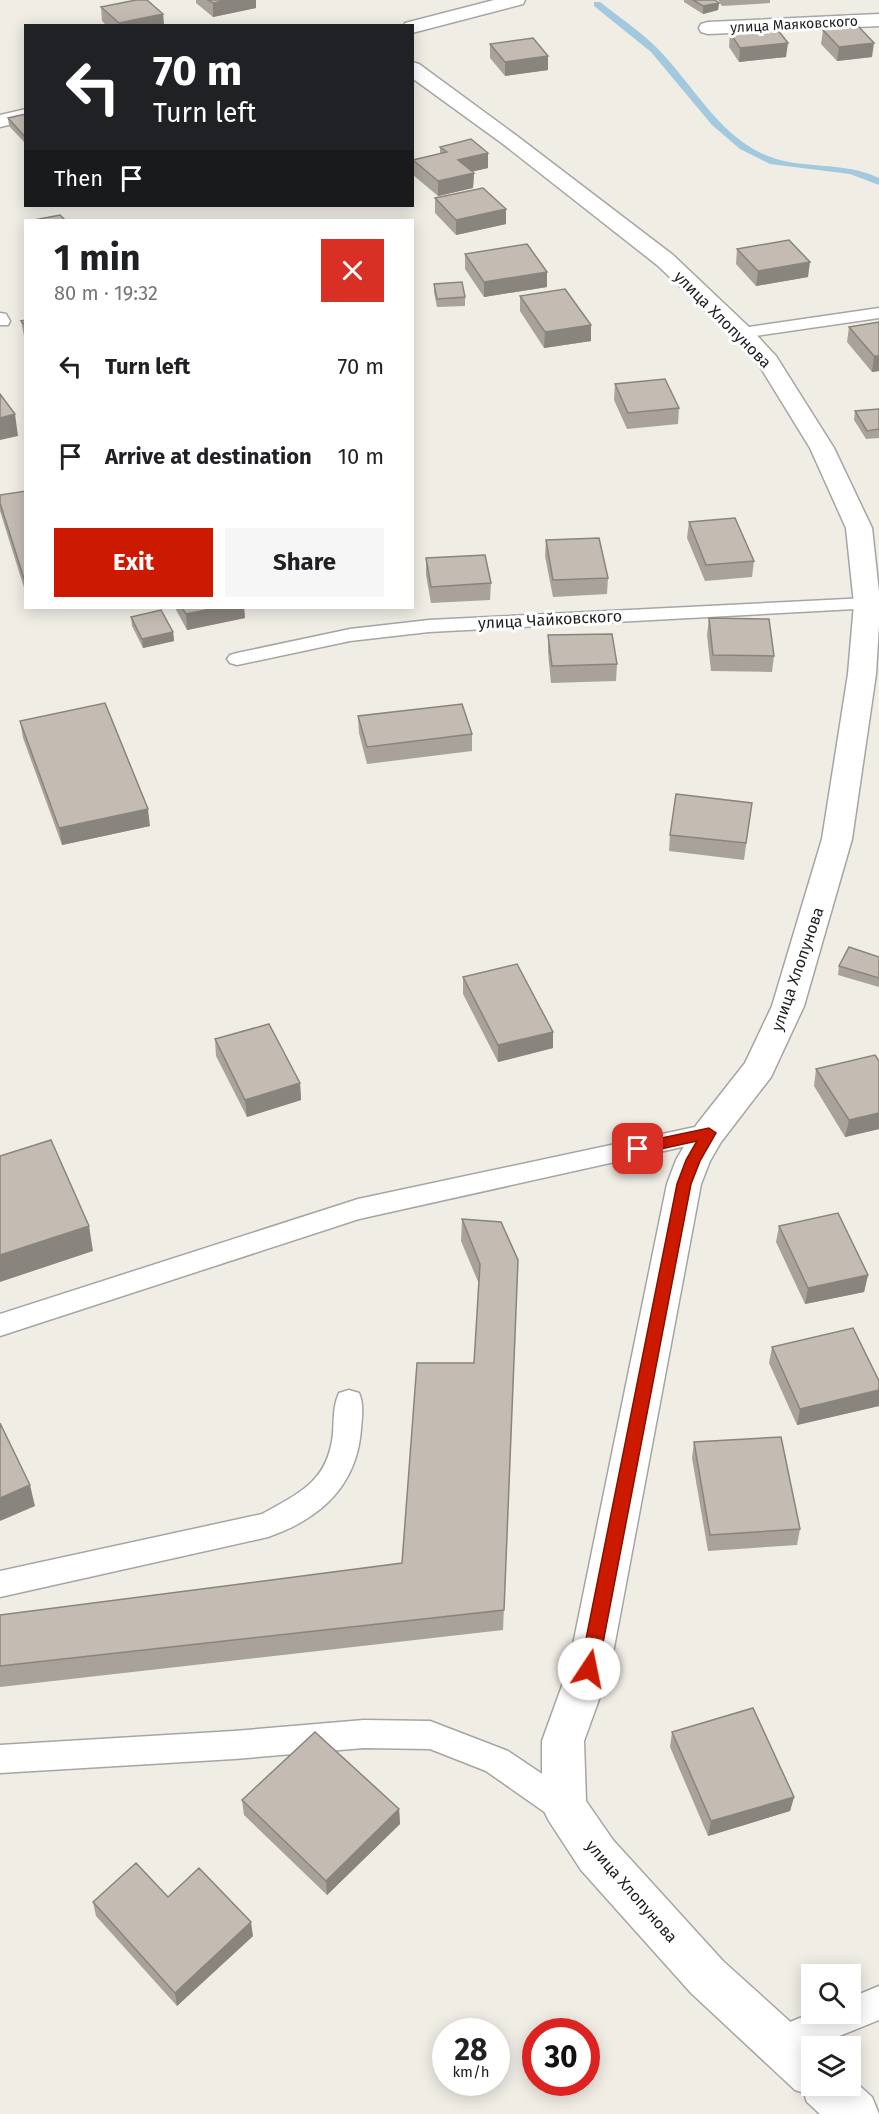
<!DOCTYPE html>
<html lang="en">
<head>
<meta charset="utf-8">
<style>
	:root { --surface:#fff; --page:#f6f6f6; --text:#202124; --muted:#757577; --accent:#cc1a00 }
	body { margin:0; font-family:"Fira Sans",sans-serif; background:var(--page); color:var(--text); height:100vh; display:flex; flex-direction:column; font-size:22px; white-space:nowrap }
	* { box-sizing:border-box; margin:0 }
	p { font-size:20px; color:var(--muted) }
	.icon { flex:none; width:33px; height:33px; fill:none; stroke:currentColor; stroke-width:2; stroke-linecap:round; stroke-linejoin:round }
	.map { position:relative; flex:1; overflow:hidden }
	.side { position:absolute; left:24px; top:219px; width:390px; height:390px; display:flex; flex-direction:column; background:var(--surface); border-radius:0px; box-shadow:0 3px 15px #0003 }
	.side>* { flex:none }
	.banner { position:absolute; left:24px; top:24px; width:390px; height:183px; border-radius:0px; box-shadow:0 3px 15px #0003; background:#202124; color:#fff; overflow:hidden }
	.tools { position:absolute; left:801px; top:1964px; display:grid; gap:12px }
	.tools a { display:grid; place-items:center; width:60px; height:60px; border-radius:0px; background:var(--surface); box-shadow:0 3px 15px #0003; font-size:30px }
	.speed { position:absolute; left:432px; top:2018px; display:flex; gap:12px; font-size:30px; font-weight:700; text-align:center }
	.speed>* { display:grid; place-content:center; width:78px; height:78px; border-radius:50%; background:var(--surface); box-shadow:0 3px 15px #0003; line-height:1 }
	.speed small { font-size:15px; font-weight:400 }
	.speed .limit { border:9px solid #d22; background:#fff; color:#111 }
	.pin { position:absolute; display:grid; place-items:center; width:51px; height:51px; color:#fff; margin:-26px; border-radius:12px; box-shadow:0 3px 9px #0006 }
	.me { position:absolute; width:66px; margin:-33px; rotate:11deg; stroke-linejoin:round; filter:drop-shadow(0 0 4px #0008) }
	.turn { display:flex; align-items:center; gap:21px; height:126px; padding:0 30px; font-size:27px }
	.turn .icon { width:78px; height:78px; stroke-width:2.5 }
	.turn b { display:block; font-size:42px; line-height:51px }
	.then { display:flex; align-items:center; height:57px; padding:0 30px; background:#0003; gap:12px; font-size:22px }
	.round { display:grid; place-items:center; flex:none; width:63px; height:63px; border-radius:0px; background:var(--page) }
	.overview { display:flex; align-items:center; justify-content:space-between; height:102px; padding:0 30px }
	h1 { font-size:36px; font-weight:700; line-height:45px }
	.action { display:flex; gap:12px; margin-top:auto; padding:12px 30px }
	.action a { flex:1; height:69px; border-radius:0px; background:var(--accent); color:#fff; font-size:24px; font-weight:700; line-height:69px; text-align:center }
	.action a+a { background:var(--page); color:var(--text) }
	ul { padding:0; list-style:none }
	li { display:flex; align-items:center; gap:18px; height:90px; padding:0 30px }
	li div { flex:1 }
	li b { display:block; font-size:22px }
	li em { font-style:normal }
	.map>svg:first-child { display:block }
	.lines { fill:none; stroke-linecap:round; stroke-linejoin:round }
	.stream { fill:#a3c9de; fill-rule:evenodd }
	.lane-casing { stroke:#a5a5a5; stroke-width:3 }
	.street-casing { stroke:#a5a5a5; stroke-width:3 }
	.lane { fill:#fff; fill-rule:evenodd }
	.street { fill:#fff; fill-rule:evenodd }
	.wall { fill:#a9a29a }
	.shaded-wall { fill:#89847d }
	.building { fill:#c4bcb3; stroke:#89847d; stroke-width:1.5 }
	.route { fill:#cc1a00; stroke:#851100; stroke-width:1.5 }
	.labels { text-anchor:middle; stroke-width:6; stroke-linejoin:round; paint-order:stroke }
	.far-street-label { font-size:14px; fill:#1e1e1e; stroke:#fff }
	.street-label { font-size:16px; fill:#1e1e1e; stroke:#fff }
</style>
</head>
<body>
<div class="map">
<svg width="879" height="2114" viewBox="0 0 879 2114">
	<rect width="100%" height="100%" fill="#efede4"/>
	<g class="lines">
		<path class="stream" d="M594,2H600C619,17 640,31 657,48C692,83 717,133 763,154C800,171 842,160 879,178V185L850,174L770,164L740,149L712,125L651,52L594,6Z"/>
		<defs>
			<path id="lane" d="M879,308V318L742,338L734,333L742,328Z
				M0,313L6,314L10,321L8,325H0Z
				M867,598L874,600L877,604L874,608L429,632L350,641L237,665L230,663L227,659L230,655L237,653L350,629L429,620Z
				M709,1124L718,1127L721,1133L718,1139L359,1219L0,1336V1314L358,1199Z
				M349,1390L359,1393C364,1404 362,1417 361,1429C357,1486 320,1519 268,1537L0,1597V1571L262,1514C300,1493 328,1481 333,1434C334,1420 333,1406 339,1393Z
				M364,1720L430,1721L508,1751L575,1796L580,1807L575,1818L564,1822L553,1818L486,1771L430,1749L364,1748L234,1759L0,1773V1745L234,1731Z
				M879,1986V2020L780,2060L768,2055L763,2043L768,2031L812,2013H850V1998Z"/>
			<path id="street" d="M494,0H525L523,4L412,33V26H404L405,23Z
				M879,14V26L708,34L701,32L699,28L701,24L708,22Z
				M412,62L419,64L517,136L673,255L750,328L776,356L834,448L872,528L879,592V625L876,674L852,839L804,1006L771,1077L721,1142L710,1161L701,1184L610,1669L584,1741L586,1801L613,1840L723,1961L817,2046H812V2085H850V2077L872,2097L879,2114H820L807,2102L804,2093L795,2090L691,1993L581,1870L549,1821L542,1807V1741L568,1669L667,1184L676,1160L697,1124L745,1063L772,1006L822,839L848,674L854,604L846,528L810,448L759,365L734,338L657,265L503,144L412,78Z
				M26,109V121L0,127V115Z"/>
		</defs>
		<use href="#lane" class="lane-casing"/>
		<use href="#street" class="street-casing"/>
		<use href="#lane" class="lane"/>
		<use href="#street" class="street"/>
	</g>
	<path class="wall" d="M196,0H256V8L213,17L196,3Z
		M684,0H715L719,3L718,10L703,14L684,2Z
		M718,0H770V3L722,6Z
		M101,7L163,14L164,26H107L102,21Z
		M823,30L872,57L837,61L821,44Z
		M730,33L786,57L739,62L729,47Z
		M490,44L548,56V70L505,76L490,58Z
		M26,114V144L9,126L8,118Z
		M440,147L488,168L472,171L474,173L473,188L438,196L413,175V160L440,154Z
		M435,198L506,224L456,235L435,213Z
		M737,249L808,277L756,286L736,264Z
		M465,254L547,287L484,297L465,269Z
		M434,284L465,297V306L437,307L434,292Z
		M520,296L591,341L544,348L520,311Z
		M26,320V346L21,321Z
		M879,322V371L872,372L847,342L849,327Z
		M615,384L679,408L678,424L627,429L614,400Z
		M879,410V438L866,439L854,420L855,411Z
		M26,491V594L0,511V495Z
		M689,522L754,561L752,577L705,581L687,538Z
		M546,540L608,578L607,594L553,597L545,556Z
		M426,558L491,583L490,600L431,603L426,575Z
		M175,608H244L245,618L187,630Z
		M131,617L173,632L174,641L143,648L132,626Z
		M709,618L774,656L772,672L711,671L707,635Z
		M548,635L617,664L616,681L551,683L548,652Z
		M358,716L472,734V751L367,764L359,733Z
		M20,721L150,826L62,845L23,738Z
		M752,803L744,860L669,851L670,835Z
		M879,957V987L838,975L839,966Z
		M463,977L553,1032V1048L498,1062L463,994Z
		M215,1039L300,1083L301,1100L247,1117L216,1056Z
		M879,1061V1129L845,1137L814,1086L816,1069Z
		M462,1219L518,1260L503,1630L0,1687V1615L402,1563L474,1363L479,1284L461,1241Z
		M779,1226L868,1275L864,1292L805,1304L776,1242Z
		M772,1347L879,1381V1406L797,1425L769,1363Z
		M694,1442L800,1529L797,1545L708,1551L692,1458Z
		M672,1732L794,1797L790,1811L708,1836L670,1747Z
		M242,1800L399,1809L400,1824L327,1895L244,1815Z
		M168,1897L253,1936L177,2006L96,1916L93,1902Z"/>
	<path class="shaded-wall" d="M229,0H256V8L213,17V3Z
		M719,3L718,10L703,14V6Z
		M163,14L164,26H119V23Z
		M788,43L786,57L739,62L740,48Z
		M874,43L872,57L837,61L839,47Z
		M548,56V70L505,76V62Z
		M488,153V168L458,175V160Z
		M474,173L473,188L438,196V181Z
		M506,209V224L456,235V220Z
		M810,262L808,277L756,286L758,271Z
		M547,272V287L484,297V282Z
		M591,325V341L544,348L545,332Z
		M874,356H879V371L872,372Z
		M15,414L18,436L0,440V418Z
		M216,608H244L245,618L187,630L186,614Z
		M173,632L174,641L143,648L142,639Z
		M148,809L150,826L62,845L59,828Z
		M553,1032V1048L498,1062V1045Z
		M300,1083L301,1100L247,1117L245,1100Z
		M879,1113V1129L845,1137L849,1120Z
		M89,1226L93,1251L0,1282V1255Z
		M868,1275L864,1292L805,1304L808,1288Z
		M879,1390V1406L797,1425L800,1409Z
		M30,1485L35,1506L0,1521V1498Z
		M794,1797L790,1811L708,1836L711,1821Z
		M399,1809L400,1824L327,1895L326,1881Z
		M251,1922L253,1936L177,2006L175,1993Z"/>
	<path class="building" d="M136,0H147L163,14L119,23L101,7Z
		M208,0H229L213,3Z
		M693,0H715L719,3L703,6Z
		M858,26L874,43L839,47L823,30Z
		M777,29L788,43L740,48L730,33Z
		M533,38L548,56L505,62L490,44Z
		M26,114V138L8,118Z
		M471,139L488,153L458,160L474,173L438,181L413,160L447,152L440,147Z
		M483,188L506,209L456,220L435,198Z
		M60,215L65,220H34Z
		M789,240L810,262L758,271L737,249Z
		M527,244L547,272L484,282L465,254Z
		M462,282L465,297L437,299L434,284Z
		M565,289L591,325L545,332L520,296Z
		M26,320V326L21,321Z
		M879,322V356H874L849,327Z
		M665,379L679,408L628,413L615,384Z
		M0,394L15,414L0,418Z
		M879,409V429L867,431L855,411Z
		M26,491V585L0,503V495Z
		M735,518L754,561L706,565L689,522Z
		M599,538L608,578L553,580L546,540Z
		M485,555L491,583L431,587L426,558Z
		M182,608H216L186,614Z
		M161,610L173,632L142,639L131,617Z
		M709,618L769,619L774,656L713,655Z
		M612,634L617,664L552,666L548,635Z
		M105,703L148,809L59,828L20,721Z
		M462,704L472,734L367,747L358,716Z
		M676,794L752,803L746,843L670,835Z
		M849,947L879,957V978L839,966Z
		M517,964L553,1032L498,1045L463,977Z
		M269,1024L300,1083L245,1100L215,1039Z
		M875,1055L879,1061V1113L849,1120L816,1069Z
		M51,1140L89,1226L0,1255V1156Z
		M838,1213L868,1275L808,1288L779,1226Z
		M462,1219L501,1222L518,1260L504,1610L0,1666V1615L402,1563L417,1363H474L480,1264Z
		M853,1328L879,1381V1390L800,1409L772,1347Z
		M0,1423L30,1485L0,1498Z
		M781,1437L800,1529L710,1535L694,1442Z
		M753,1708L794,1797L711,1821L672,1732Z
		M315,1732L399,1809L326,1881L242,1800Z
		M136,1863L168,1897L199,1868L251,1922L175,1993L93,1902Z"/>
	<path class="route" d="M709,1128L716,1133L700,1161L691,1184L598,1669L595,1675L589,1677L583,1675L580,1669L677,1184L686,1160L697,1141L638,1154L631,1149L638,1143Z"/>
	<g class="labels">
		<g class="far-street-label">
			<text transform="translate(794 24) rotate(-3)" y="5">улица Маяковского</text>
		</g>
		<g class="street-label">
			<text transform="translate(723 319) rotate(45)" y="6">улица Хлопунова</text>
			<text transform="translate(550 619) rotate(-3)" y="6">улица Чайковского</text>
			<text transform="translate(797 969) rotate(-71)" y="6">улица Хлопунова</text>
			<text transform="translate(632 1891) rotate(49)" y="6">улица Хлопунова</text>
		</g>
	</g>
</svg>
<div class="tools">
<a><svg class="icon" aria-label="search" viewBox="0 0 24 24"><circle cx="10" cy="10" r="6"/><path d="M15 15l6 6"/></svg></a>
<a><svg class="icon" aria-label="layers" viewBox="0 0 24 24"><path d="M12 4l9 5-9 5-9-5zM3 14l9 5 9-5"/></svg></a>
</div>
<div class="speed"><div>28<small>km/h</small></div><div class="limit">30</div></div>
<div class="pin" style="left:638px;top:1149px;background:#d93025"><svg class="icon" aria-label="arrive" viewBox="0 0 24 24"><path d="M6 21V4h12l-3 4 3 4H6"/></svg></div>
<svg class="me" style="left:589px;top:1669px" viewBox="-20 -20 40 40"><circle r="19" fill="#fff"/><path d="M0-13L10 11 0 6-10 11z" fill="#cc1a00"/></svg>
<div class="banner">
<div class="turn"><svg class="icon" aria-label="left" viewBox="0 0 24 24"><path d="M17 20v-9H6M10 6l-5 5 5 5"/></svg><div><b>70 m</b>Turn left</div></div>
<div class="then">Then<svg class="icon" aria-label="arrive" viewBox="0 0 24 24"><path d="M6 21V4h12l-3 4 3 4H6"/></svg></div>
</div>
<section class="side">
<div class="overview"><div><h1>1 min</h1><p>80 m · 19:32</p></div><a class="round" style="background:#d93025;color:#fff"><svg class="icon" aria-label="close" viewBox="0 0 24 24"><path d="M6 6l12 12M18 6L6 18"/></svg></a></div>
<ul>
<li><svg class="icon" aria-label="left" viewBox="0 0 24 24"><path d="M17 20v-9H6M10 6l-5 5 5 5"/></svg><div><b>Turn left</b></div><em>70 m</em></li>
<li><svg class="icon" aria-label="arrive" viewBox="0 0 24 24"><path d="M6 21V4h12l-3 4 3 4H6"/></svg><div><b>Arrive at destination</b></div><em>10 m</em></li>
</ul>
<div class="action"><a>Exit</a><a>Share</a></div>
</section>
</div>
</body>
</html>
